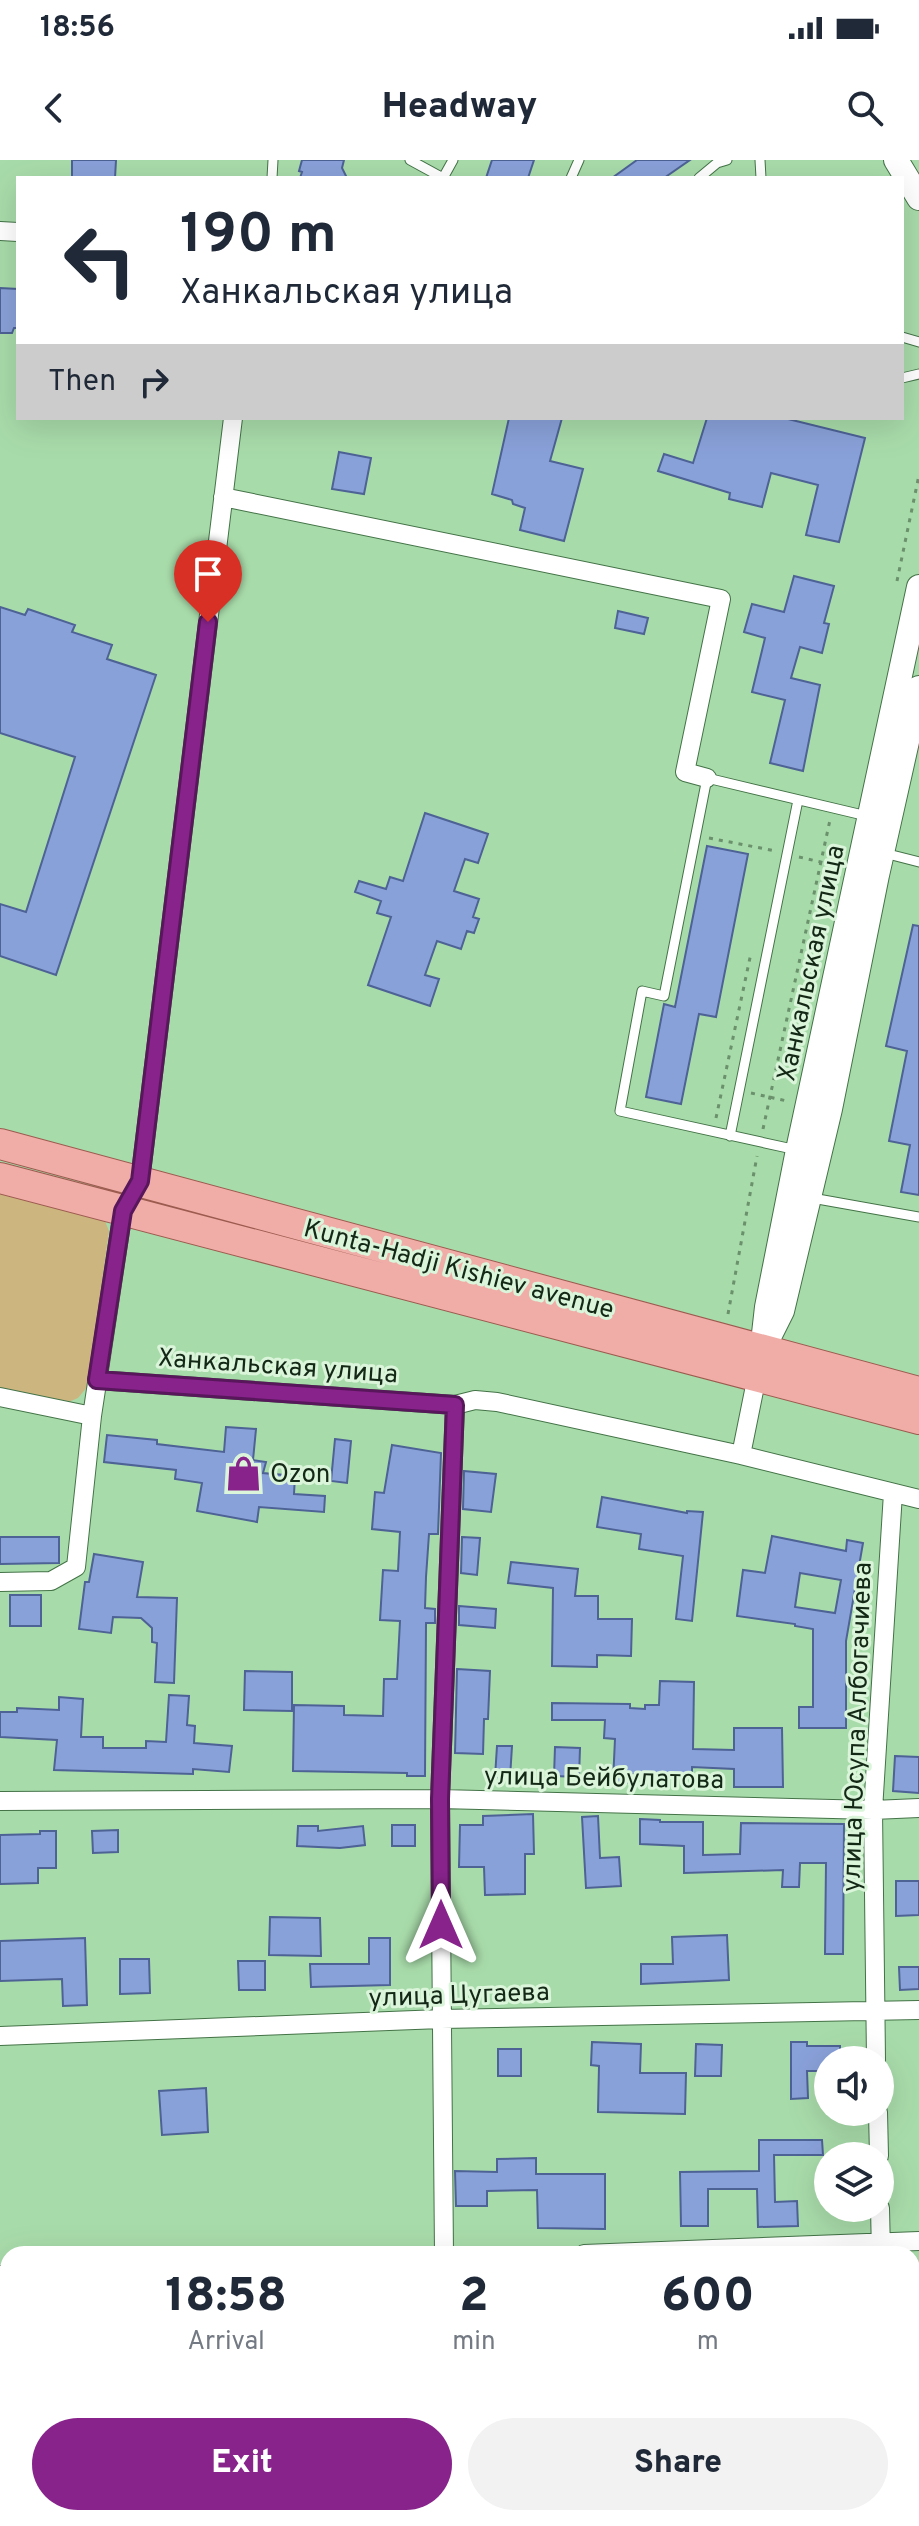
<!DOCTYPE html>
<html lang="en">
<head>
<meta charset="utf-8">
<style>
	:root { --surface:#fff; --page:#f2f2f3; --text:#1f2937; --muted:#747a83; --accent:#87238b }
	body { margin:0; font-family:Overpass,sans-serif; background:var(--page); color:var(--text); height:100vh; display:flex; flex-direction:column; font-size:30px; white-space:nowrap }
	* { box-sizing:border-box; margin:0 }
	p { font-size:26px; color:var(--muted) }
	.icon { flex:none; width:44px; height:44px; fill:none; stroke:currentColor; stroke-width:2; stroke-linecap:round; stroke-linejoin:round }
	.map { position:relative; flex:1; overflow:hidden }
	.details { position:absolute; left:0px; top:2086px; width:920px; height:280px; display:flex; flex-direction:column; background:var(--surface); border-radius:24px 24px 0 0; box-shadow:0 8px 32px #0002 }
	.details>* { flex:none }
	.guide { position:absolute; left:16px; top:16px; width:888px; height:244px; border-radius:0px; box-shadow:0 8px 32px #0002; background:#fff; color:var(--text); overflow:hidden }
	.controls { position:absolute; left:814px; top:1886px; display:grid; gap:16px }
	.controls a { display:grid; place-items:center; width:80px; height:80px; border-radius:50%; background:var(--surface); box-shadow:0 8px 32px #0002; font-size:40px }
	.pin { position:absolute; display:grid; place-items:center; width:68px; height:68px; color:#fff; margin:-82px -34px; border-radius:50% 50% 50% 0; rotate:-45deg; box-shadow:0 0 8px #0007 }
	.pin .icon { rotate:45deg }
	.me { position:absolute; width:88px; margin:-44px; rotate:0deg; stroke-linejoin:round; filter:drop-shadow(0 0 6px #0008) }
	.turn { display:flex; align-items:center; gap:28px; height:168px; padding:0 32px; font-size:36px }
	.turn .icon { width:104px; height:104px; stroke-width:2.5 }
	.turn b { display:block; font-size:56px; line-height:68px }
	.then { display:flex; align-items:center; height:76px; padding:0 32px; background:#0003; gap:16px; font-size:30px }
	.eta { display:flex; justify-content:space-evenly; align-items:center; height:136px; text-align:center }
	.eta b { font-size:48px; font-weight:800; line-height:56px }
	.button { display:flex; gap:16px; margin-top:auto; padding:16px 32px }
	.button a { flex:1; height:92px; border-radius:48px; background:var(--accent); color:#fff; font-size:32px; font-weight:800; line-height:92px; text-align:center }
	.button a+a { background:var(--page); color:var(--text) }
	.status { display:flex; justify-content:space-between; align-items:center; height:56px; padding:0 40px; background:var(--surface); direction:ltr }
	.status svg { height:22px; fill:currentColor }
	header { display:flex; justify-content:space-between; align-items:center; height:104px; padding:0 32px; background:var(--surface); font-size:36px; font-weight:800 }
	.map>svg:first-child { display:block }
	.green { fill:#cdb580 }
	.building { fill:#89a1d9; stroke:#4d6295; stroke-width:2; fill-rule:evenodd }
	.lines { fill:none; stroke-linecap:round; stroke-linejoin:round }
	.service-casing { stroke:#437347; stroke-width:11 }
	.minor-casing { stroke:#437347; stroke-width:20 }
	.tertiary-casing { stroke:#437347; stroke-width:26 }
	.primary-casing { stroke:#9c5b4f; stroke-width:32 }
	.path { stroke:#6a906c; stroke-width:3; stroke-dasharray:4 6; stroke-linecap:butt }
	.service { stroke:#fff; stroke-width:9 }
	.minor { stroke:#fff; stroke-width:18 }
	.tertiary { stroke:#fff; stroke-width:24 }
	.primary { stroke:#f0ada8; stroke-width:30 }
	.route-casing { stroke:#58175a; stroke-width:20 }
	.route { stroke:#87238b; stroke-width:14 }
	.labels { text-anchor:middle; stroke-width:6; stroke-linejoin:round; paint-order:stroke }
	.street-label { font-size:26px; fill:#142816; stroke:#dbf5db }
	.poi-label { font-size:26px; fill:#142816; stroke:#dbf5db; text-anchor:start }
</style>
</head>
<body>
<div class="status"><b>18:56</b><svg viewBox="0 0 49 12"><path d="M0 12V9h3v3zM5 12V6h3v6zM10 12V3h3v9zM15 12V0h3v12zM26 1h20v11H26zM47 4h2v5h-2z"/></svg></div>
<header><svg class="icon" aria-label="back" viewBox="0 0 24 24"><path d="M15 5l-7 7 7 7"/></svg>Headway<svg class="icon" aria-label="search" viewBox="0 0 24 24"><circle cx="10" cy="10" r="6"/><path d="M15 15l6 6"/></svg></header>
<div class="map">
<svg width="919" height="2366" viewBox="0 0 919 2366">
	<rect width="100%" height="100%" fill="#a8dbaa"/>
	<path class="green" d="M0,1026L103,1056L109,1071L88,1226L78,1238L66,1243L0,1229Z"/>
	<path class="building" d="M72,0H116L115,18H72Z
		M302,0H344L342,8L347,18H300L302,12L299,11Z
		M492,0H534L528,18H486Z
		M637,0H690L664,18H612Z
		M0,128L18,129V168H14L12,173H0Z
		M509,258H562L550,301L583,309L564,381L520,370L525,348L513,344L512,340L492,334Z
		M707,258H784L865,278L839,382L806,375L818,325L771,313L762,347L729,339L730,333L658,311L664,294L693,303Z
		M339,292L371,298L364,334L332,329Z
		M794,416L834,426L824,463L829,464L822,493L800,487L791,518L820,525L803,611L770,603L785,540L752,532L765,478L744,472L752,444L784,452Z
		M0,447L25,455L28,449L75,465L72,472L112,485L107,499L156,515L56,815L0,796V744L26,752L75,597L0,573Z
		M618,451L648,458L644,474L615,468Z
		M425,653L488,674L478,703L465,699L454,731L479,739L473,757L479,759L474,773L467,771L461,789L437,781L425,815L439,819L430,846L368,825L391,757L377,753L381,741L355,732L359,721L386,729L390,717L403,721Z
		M707,686L748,694L716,857L699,854L681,944L646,937L664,844L675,847Z
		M913,765L919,766V1035L901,1032L910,985L889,981L907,891L886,886Z
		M226,1267L256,1269L253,1300L266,1302L263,1313L295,1316L294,1334L325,1336L324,1352L259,1347L257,1362L197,1351L202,1323L175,1319L176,1310L104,1302L107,1275L157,1280V1284L224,1292Z
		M335,1279L351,1281L347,1323L331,1321Z
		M392,1285L441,1293L438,1374H429L426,1417L425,1448L435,1449V1463H426L425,1616H407V1613L293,1611L294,1545L344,1546V1555L383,1556L384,1519H397L400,1461L380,1460L383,1410L398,1411L400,1372L372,1369L375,1332L384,1333Z
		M464,1311L496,1314L491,1352L463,1349Z
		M602,1337L687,1353V1351L703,1352L692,1461L676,1459L683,1396L639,1389L641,1374L597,1367Z
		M772,1376L846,1391L847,1380L863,1383L846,1481V1568H799V1547H813V1469L795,1466V1464L737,1456L743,1410L765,1413ZM800,1413L841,1420L835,1453L795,1447Z
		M0,1377H59V1403L0,1404Z
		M462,1377L480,1378L477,1415L461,1413Z
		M94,1394L143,1402L137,1437L177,1438L174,1523L155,1522L157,1483L152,1482V1468L141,1458L113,1457L111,1473L79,1469L85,1422H89Z
		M511,1402L578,1409L575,1436H598V1459H632L631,1496L597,1495V1507L552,1506L553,1428L508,1423Z
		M10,1435H41V1466H10Z
		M459,1446L496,1449L495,1468L459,1465Z
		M457,1509L490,1511L488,1559H484L483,1594L455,1593Z
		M245,1511L292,1512V1551L244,1550Z
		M660,1521L694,1522L693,1589L734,1590V1568H782L783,1627H734V1609L692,1607V1614H631V1623L613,1622L615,1579L604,1578L605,1560H552V1543L630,1544V1548L645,1549V1545H659Z
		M169,1535L189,1536L187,1565L195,1566L194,1583L232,1586L229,1612L193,1609V1614L54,1610L57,1580L0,1577V1552H17V1548L59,1550V1537L83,1539L81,1577H103V1588H146V1581L166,1582Z
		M497,1586H512L510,1618L495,1617Z
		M555,1587L580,1588L579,1617L554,1616Z
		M895,1596L919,1597V1633L893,1631Z
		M533,1654L534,1694H525V1734L485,1735L484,1707H459L460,1665H483V1656Z
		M598,1656L600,1698L619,1697L621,1726L586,1728L582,1657Z
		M640,1659L660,1660V1662H703V1695L740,1694L741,1663L844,1664L843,1794H825L826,1703H800L799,1727H782L783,1710L684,1713V1686L640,1684Z
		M392,1665H415V1686H392Z
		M298,1666H318V1671L363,1666L365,1685L340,1688L297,1686Z
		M118,1670V1692L93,1693L92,1671Z
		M40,1671H56V1708H38V1723L0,1724V1675L40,1674Z
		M896,1721H919V1755L896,1756Z
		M270,1757L320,1758L321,1796L269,1795Z
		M727,1775L729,1820L641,1824V1804H673L672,1777Z
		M85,1778L87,1845L63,1846L62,1819L0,1821V1781Z
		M369,1778H390V1825L311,1827L310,1804H369Z
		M120,1799H149L150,1833L120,1834Z
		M238,1801H265V1830H239Z
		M899,1807H919V1829L900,1830Z
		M592,1882L641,1884L640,1913H686L685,1954L598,1952L599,1906L591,1905Z
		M791,1882H807V1886H840V1900H828V1911H807L808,1938L791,1939Z
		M696,1884L722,1885L721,1916H695Z
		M498,1889H521V1916H498Z
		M206,1928L208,1972L162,1975L159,1931Z
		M759,1980H822L823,1995H774L775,2042L797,2041L798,2066L758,2067L757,2029H708V2066H681L680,2012L759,2011Z
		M536,1998V2014H605V2069L538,2068L537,2030L487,2031V2046H456L455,2011L497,2012V1999Z"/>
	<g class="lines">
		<defs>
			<path id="service" d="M410,0L443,18L453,0
				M760,0L761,18
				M272,18L273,0
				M571,18L579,0
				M699,18L717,3L727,0
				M902,177L919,182
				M902,218L919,214
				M884,693L919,702
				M730,976L798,640
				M797,990L620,951L642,831L664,836L707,618L867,656
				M812,1038L919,1057"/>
			<path id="minor" d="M0,71L18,72
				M223,337L721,439L685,612L707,618
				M97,1220L455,1245
				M0,1237L92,1256
				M741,1295L757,1216
				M0,1422L51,1421L76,1407L92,1256L123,1051L140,1021L233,258
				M0,1641L440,1639L873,1650L919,1648
				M0,1876L441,1859L919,1850
				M876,1900L873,1650L893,1333
				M878,1952L879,1996
				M880,2048L881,2093
				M444,2094L440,1639L455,1245L475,1240L497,1242L741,1295L919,1339
				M584,2094L919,2081
				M0,2115H8
				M912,2314H919
				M0,2323H8
				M130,2358V2366
				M888,2358L889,2366
				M455,2366V2358"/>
			<path id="tertiary" d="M896,0L919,38
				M919,427L798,990L767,1147L762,1191L782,1151L830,949L877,715L919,528"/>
			<path id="primary" d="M0,984L919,1232
				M0,1018L919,1259"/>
		</defs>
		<use href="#service" class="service-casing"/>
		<use href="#minor" class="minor-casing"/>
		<use href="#tertiary" class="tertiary-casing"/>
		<use href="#primary" class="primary-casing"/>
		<path class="path" d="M897,421L919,315
			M709,678L776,691
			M799,697L838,706
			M751,933L787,941
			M716,958L751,793
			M763,969L830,660
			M728,1154L757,996"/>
		<use href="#service" class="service"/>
		<use href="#minor" class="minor"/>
		<use href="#tertiary" class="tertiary"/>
		<use href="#primary" class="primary"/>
	</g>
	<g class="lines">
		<defs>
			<path id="route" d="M208,462L140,1021L123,1051L97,1220L455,1245L440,1639L441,1765"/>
		</defs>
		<use href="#route" class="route-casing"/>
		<use href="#route" class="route"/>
	</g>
	<defs>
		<symbol id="shop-bare" viewBox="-9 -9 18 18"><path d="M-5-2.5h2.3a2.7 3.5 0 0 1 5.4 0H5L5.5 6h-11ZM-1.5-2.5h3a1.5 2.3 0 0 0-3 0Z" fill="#87238b" stroke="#dbf5db" stroke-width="2.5" paint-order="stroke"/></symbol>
	</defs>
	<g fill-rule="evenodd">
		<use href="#shop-bare" x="218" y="1288" width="51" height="51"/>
	</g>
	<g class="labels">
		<g class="street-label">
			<text transform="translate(810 803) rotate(-78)" y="9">Ханкальская улица</text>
			<text transform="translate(459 1108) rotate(15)" y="9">Kunta-Hadji Kishiev avenue</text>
			<text transform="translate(278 1205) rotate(4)" y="9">Ханкальская улица</text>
			<text transform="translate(856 1567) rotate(-88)" y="9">улица Юсупа Албогачиева</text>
			<text transform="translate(604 1617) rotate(1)" y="9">улица Бейбулатова</text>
			<text transform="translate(459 1834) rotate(-2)" y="9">улица Цугаева</text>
		</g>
		<g class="poi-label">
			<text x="270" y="1322">Ozon</text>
		</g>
	</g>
</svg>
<div class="controls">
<a><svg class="icon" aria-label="sound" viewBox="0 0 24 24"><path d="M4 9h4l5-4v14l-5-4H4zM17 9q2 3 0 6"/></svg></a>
<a><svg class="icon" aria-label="layers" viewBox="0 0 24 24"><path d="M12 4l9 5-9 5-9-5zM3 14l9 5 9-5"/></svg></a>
</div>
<div class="pin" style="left:208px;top:462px;background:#d93025"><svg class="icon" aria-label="arrive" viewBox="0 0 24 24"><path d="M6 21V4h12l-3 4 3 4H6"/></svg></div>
<svg class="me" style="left:441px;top:1765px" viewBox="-20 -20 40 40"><path d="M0-17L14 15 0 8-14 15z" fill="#87238b" stroke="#fff" stroke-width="4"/></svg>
<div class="guide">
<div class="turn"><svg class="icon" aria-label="left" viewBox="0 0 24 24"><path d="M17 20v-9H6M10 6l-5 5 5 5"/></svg><div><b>190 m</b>Ханкальская улица</div></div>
<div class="then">Then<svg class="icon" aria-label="right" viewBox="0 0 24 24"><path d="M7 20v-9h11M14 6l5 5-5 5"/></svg></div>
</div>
<section class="details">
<div class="eta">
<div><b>18:58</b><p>Arrival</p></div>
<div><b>2</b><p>min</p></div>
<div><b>600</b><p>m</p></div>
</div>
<div class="button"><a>Exit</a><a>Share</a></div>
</section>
</div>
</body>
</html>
